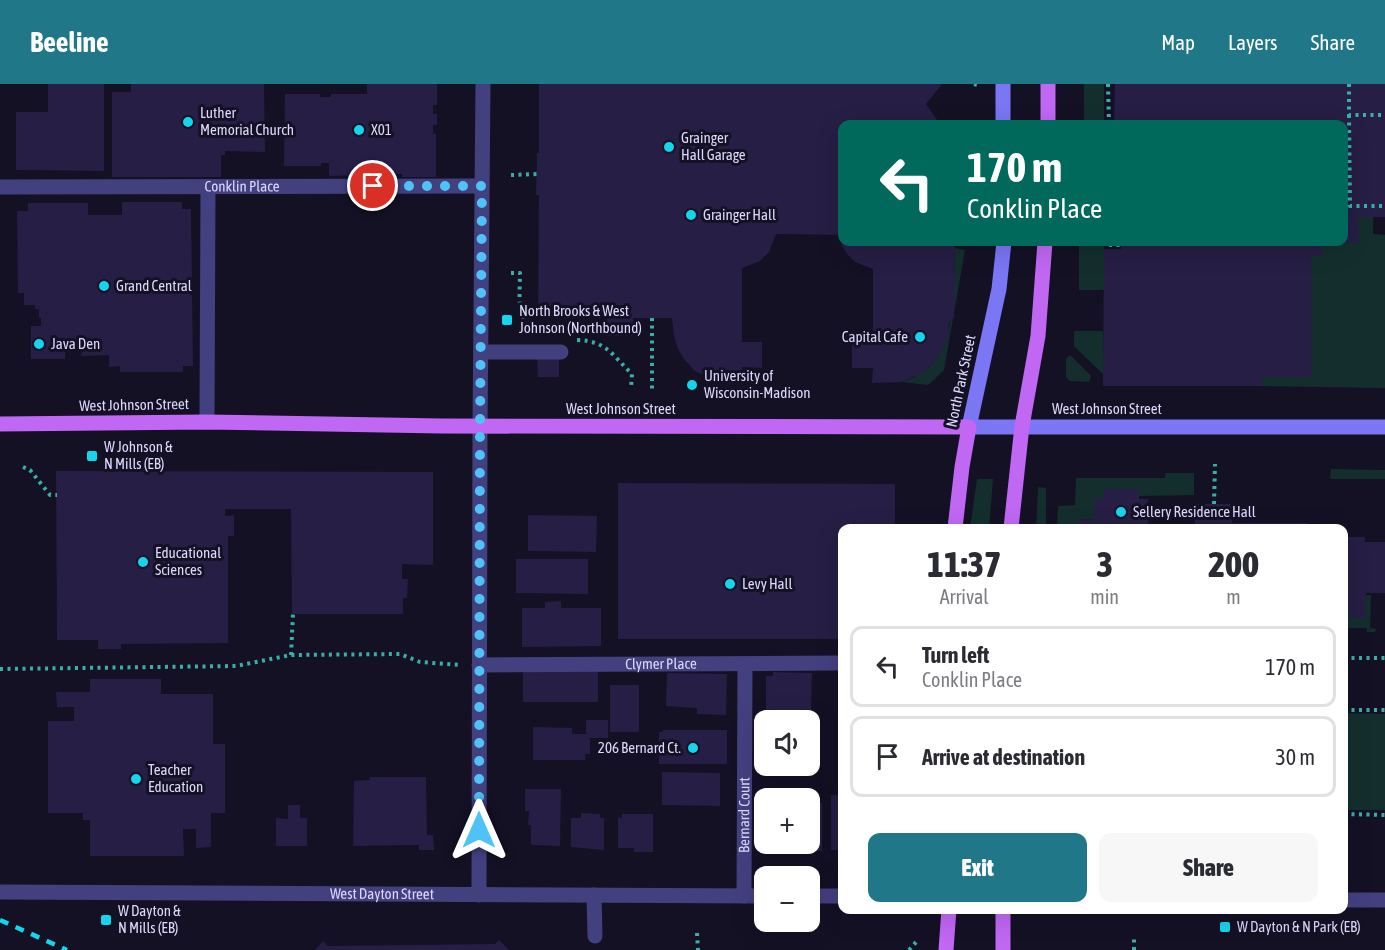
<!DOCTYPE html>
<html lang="en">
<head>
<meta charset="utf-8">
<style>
	:root { --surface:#fff; --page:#f7f7f7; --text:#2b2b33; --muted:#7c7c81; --line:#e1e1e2; --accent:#207787 }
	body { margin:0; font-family:"Asap Condensed",sans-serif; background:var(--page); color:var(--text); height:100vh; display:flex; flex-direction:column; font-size:22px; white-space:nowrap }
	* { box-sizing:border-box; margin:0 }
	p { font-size:20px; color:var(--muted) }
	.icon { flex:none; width:33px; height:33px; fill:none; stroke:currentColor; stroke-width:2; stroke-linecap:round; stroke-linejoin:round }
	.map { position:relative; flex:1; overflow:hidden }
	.side { position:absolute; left:838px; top:440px; width:510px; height:390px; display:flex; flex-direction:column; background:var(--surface); border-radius:12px; box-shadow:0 6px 24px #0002 }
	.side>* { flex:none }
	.banner { position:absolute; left:838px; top:36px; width:510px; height:126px; border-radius:12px; box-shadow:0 6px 24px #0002; background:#00695c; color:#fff; overflow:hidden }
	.tools { position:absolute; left:754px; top:626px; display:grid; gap:12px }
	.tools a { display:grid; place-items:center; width:66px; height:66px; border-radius:12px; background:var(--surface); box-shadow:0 6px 24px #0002; font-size:30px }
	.pin { position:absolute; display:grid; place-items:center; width:51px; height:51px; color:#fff; margin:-26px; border:3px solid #fff; border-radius:50%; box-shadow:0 2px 6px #0007 }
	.me { position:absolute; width:66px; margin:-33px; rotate:0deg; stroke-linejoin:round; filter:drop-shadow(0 0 4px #0008) }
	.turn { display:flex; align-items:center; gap:21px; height:126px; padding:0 30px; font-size:27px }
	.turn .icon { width:78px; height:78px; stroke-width:2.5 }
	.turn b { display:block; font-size:42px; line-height:51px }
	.eta { display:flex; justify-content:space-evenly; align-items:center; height:102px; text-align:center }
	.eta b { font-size:36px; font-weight:800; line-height:42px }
	.button { display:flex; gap:12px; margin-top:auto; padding:12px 30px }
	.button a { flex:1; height:69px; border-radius:12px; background:var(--accent); color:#fff; font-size:24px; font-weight:800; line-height:69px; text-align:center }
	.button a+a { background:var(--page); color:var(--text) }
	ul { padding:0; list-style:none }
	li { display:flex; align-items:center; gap:18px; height:81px; margin:0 12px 9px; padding:0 18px; border:3px solid var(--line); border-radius:12px }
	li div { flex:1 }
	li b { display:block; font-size:22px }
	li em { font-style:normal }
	header { display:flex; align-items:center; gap:36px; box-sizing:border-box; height:84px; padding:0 30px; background:var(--accent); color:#fff }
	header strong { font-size:28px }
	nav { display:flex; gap:33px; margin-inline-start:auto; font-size:21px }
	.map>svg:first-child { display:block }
	.green { fill:#142e2e }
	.building { fill:#261e44 }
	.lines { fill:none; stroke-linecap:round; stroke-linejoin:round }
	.path { stroke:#39afa8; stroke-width:4; stroke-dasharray:3 4.5; stroke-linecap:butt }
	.service { stroke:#434080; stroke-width:15 }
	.minor { stroke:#434080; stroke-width:15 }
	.tertiary { stroke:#434080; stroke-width:15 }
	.secondary { stroke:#7a76f4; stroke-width:15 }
	.primary { stroke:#c067f3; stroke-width:15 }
	.rail { stroke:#13d5ed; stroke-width:4.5; stroke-dasharray:9 8; stroke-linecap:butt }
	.route { stroke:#4fc3f7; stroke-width:10; stroke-dasharray:0 18 }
	.poi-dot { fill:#13d5ed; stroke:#141125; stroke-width:2 }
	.labels { text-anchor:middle; stroke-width:6; stroke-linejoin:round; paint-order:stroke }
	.poi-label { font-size:15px; fill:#dcd8fc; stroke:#141125; text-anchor:start }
	.street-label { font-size:15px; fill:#dcd8fc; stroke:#141125 }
</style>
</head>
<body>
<header>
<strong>Beeline</strong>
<nav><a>Map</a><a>Layers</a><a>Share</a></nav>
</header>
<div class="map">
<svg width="1385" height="866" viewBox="0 0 1385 866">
	<rect width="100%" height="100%" fill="#141125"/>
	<path class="green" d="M1084,0H1104V37H1084Z
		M1358,133H1373V150L1385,151V304L1262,302V293H1311V172H1322V159H1358Z
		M1079,158H1104V206H1079Z
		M955,164L965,166L944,286L928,301L902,298C961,280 952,214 955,164Z
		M1074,247H1103L1104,291L1074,262Z
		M1070,271L1091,292L1089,298L1070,297L1066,293V275Z
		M1331,385L1385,386V395H1330Z
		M1166,389H1194V411L1139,412L1138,405H1104V414L1094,415V436L1079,435V444H1057L1058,422L1075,421L1076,394H1165Z
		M977,395H993L989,444H970Z
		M1038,403L1046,404V444H1036Z
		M1366,511H1371L1370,544L1376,545L1375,548H1367V544H1344V534H1366Z
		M1344,629L1385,630V726H1344Z"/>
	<path class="building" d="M48,0H104V87L16,86V28H48Z
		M131,0H264L265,68L225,67V71H221V93H112V8H131Z
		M367,0H437V21H433V30H437V41H433V50H436V93H402V90H394V93H381V89H371V91L329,92V79H321V82H284L285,10H320V13H331V10H367Z
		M539,0H942L926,20L940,40H843V158H955L954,233L949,239L948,253L938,273L923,289L901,298L872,299L873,284H852V258H873V185L855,178L847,170L842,162L839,151L776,150L769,168L760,177L742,184V258H762V284L742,283V299L729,300L715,297L695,287L684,275L678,265L674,252L672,234H633L634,252H607V234L538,233L539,111H536L537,69H539Z
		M1115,0H1385V133H1358L1359,159H1344V40H1114Z
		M122,118H182V125H191L192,199H190V211H192L193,282H183V288H120V282L109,283V271L81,272L82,267L65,268V275H31V242H41V234H39V225H35V221H24V209H18L17,127H28V119H88V131H122Z
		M1121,158H1322V172H1311V293H1262V302H1103L1104,165H1121Z
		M537,272H559V293H538Z
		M56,387L433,388V481L402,480V495H408L407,514H403V530H292L291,425H225V432L234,431V452H228V559L121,560V565H98V556H57Z
		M618,399L895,400V444H843V555H618Z
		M1104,405H1139V415H1148V441H1195V420H1232V439H1307V444H1079V435L1094,436V414H1104Z
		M528,431L597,432L596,468L528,467Z
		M1344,453H1365V458H1385V509H1366V534H1344Z
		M516,475H588V510L516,509Z
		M561,517V524H601V562L522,563V524H545V518Z
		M598,582V618H523V587Z
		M773,588L812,589L811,630L773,629V627H766V592H773Z
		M667,589L727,590L726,631L697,630V624L666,622Z
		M90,595H161V610H213V660H225V729H211V763L196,764V745H183L184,772H90V736H83V729H48V637H74V623H57L56,608H90Z
		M838,598H843V635H838Z
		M610,601H639V648H610Z
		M586,636H608V654H590V670H585V676H533V643L572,644V650H586Z
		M663,646H727V680H659V648H663Z
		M662,688L720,689V722L662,721Z
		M370,693H426L427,751H433L434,766H419V761L353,762L354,697L370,696Z
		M525,705H561L560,762L531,761V741H528L529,727H525Z
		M831,711H843V766H831Z
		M810,719H822V767H797V759H810Z
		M288,721H300V734H307V762H276V734L288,735Z
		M581,729L600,730V734H604V766L571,763V734H581Z
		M622,730H653V768H634V764H618V733L622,734Z
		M499,856L509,866H315L323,857L328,862L495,860Z"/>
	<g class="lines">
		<path class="path" d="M974,0L981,2
			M1108,0L1109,40
			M1349,0V31H1385
			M1349,31L1350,122H1385
			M511,91L537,90
			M1109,161H1121
			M511,189H520C520,209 516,233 532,248
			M652,234V305
			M577,256C607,257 612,271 632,290L631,305
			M23,383L30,386L50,411H57
			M1214,420L1215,380
			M291,571L293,530
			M1344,574H1385
			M0,585L236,582L291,571L400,570L420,578L460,581
			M1344,626H1385
			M1344,730L1385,731
			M697,849L698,866
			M909,866L917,857
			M1134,866V852"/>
		<g class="service">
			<path d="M481,268H561"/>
			<path d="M207,338L208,103"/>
			<path id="s1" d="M479,581L843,579"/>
			<path d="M594,811L595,852"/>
			<path id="s2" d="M744,812L745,580"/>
		</g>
		<g class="minor">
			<path id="s3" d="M0,103L482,102"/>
			<path d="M479,811L480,343L483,0"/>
		</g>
		<g class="tertiary">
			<path id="s4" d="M0,808L765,812"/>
			<path d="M810,812H843"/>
			<path d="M1344,816H1385"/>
		</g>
		<path class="secondary" d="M1003,0V40
			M1004,158L999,205L969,343H1385"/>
		<path class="primary" d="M1048,40V0
			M0,340L207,338L442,342L969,343L962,383L955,444
			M1011,444L1022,342L1038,252L1045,158
			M946,866L949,825
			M1003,866V825"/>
		<path class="rail" d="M0,836L67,866"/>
	</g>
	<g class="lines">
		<path class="route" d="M373,102H482L480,343L479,746"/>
	</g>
	<g class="poi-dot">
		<circle cx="188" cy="38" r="6"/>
		<circle cx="359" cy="46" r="6"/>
		<circle cx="669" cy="63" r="6"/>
		<circle cx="691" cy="131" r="6"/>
		<circle cx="104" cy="202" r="6"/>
		<rect x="501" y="230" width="12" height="12" rx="3"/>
		<circle cx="920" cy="253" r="6"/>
		<circle cx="39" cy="260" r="6"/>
		<circle cx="692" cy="301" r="6"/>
		<rect x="86" y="366" width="12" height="12" rx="3"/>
		<circle cx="1121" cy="428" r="6"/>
		<circle cx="143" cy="478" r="6"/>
		<circle cx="730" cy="500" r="6"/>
		<circle cx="693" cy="664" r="6"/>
		<circle cx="136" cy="695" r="6"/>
		<rect x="100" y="830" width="12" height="12" rx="3"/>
		<rect x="1219" y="837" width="12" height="12" rx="3"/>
	</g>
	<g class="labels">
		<g class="poi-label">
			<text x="200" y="34">Luther<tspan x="200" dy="17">Memorial Church</tspan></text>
			<text x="371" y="51">X01</text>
			<text x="681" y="59">Grainger<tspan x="681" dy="17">Hall Garage</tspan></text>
			<text x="703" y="136">Grainger Hall</text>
			<text x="116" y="207">Grand Central</text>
			<text x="519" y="232">North Brooks &amp; West<tspan x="519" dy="17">Johnson (Northbound)</tspan></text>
			<text x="908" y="258" text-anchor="end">Capital Cafe</text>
			<text x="51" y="265">Java Den</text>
			<text x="704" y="297">University of<tspan x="704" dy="17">Wisconsin-Madison</tspan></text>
			<text x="104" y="368">W Johnson &amp;<tspan x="104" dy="17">N Mills (EB)</tspan></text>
			<text x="1133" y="433">Sellery Residence Hall</text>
			<text x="155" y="474">Educational<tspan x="155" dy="17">Sciences</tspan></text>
			<text x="742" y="505">Levy Hall</text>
			<text x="681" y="669" text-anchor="end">206 Bernard Ct.</text>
			<text x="148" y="691">Teacher<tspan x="148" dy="17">Education</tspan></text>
			<text x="118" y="832">W Dayton &amp;<tspan x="118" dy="17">N Mills (EB)</tspan></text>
			<text x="1237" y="848">W Dayton &amp; N Park (EB)</text>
		</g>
		<g class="street-label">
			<text dy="5" stroke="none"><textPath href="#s3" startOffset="242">Conklin Place</textPath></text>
			<text transform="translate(961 297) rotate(-78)" y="5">North Park Street</text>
			<text transform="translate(134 321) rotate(-1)" y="5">West Johnson Street</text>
			<text x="621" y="330">West Johnson Street</text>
			<text x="1107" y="330">West Johnson Street</text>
			<text dy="5" stroke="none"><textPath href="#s1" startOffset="182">Clymer Place</textPath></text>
			<text dy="5" stroke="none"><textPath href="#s2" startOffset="81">Bernard Court</textPath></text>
			<text dy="5" stroke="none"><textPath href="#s4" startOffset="382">West Dayton Street</textPath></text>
		</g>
	</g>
</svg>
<div class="tools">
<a><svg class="icon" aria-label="sound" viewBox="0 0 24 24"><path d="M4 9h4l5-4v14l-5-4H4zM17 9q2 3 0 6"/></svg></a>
<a>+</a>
<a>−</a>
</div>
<div class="pin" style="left:373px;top:102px;background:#d93025"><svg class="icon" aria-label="arrive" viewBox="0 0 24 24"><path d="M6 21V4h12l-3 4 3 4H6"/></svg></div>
<svg class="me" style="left:479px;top:746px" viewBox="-20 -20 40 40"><path d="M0-17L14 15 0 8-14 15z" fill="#4fc3f7" stroke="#fff" stroke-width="4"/></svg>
<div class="banner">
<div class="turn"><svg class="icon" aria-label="left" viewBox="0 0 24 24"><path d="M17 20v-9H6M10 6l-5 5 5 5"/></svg><div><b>170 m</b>Conklin Place</div></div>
</div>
<section class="side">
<div class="eta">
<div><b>11:37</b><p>Arrival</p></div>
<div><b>3</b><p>min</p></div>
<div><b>200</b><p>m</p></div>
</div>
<ul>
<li><svg class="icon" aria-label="left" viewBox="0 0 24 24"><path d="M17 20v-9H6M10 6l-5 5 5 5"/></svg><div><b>Turn left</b><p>Conklin Place</p></div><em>170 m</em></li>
<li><svg class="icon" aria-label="arrive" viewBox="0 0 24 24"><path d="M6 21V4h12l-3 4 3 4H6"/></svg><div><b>Arrive at destination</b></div><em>30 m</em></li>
</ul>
<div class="button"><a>Exit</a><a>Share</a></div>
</section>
</div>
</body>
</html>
